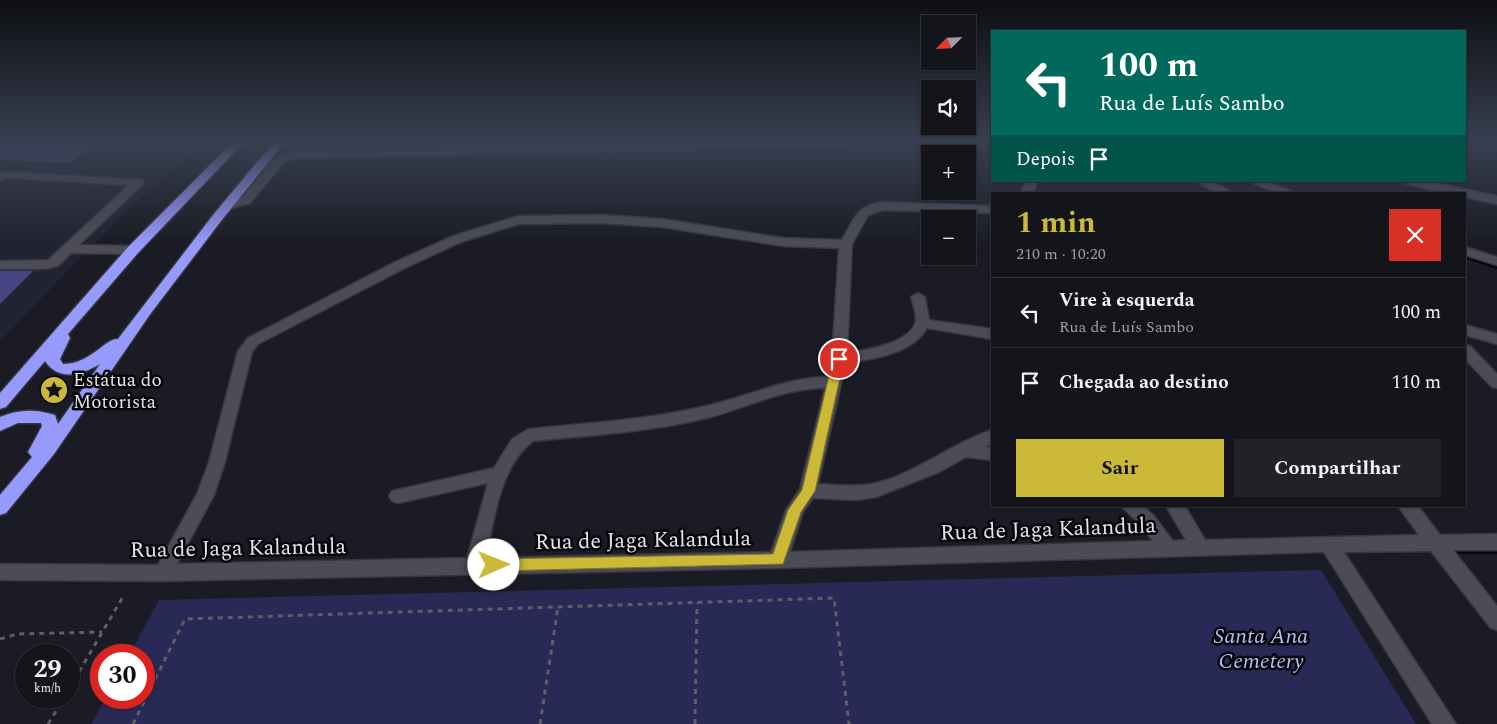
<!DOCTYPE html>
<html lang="pt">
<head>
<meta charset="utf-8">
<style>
	:root { --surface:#14141b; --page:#212128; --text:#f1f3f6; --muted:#9d9ea3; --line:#33333a; --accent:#ccb938 }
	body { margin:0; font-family:Spectral,serif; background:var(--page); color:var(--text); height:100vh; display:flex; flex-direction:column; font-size:19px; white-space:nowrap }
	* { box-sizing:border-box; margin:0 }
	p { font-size:16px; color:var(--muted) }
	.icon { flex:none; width:28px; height:28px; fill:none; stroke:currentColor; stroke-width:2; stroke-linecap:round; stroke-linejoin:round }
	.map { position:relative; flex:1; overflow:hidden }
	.side { position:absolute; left:991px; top:192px; width:475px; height:315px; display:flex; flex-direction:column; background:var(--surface); border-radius:0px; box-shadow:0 1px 4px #0004,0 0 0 1px var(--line) }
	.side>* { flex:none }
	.hud { position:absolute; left:991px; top:30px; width:475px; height:152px; border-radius:0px; box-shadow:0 1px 4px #0004,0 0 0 1px var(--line); background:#00695c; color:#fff; overflow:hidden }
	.needle { width:32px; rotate:246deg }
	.fabs { position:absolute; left:921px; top:15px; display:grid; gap:10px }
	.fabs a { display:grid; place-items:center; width:55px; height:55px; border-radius:0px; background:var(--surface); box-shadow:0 1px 4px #0004,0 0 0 1px var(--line); font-size:25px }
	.speed { position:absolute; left:15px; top:644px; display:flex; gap:10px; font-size:25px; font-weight:700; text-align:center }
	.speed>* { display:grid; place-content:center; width:65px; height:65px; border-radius:50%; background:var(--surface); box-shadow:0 1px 4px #0004,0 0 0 1px var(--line); line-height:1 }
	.speed small { font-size:12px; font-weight:400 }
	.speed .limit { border:8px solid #d22; background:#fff; color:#111 }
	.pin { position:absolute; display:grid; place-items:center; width:42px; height:42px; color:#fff; margin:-21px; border:2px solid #fff; border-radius:50%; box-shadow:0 1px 5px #0007 }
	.me { position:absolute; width:55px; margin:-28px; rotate:89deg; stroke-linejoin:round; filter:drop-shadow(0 0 4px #0008) }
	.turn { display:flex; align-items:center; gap:18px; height:105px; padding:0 25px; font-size:22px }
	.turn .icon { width:65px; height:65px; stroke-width:2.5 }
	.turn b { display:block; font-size:35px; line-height:42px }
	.then { display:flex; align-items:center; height:48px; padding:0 25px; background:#0003; gap:10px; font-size:19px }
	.round { display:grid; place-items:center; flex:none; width:52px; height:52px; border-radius:0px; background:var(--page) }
	.headline { display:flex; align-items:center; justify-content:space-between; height:85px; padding:0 25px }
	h1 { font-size:30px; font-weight:700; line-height:38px; color:var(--accent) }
	.action { display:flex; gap:10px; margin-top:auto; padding:10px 25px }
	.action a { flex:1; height:58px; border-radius:0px; background:var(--accent); color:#111; font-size:20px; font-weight:700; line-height:58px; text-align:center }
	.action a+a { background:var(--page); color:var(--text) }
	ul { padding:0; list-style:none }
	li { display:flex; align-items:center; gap:15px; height:70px; padding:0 25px; border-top:1px solid var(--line) }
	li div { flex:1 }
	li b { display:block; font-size:19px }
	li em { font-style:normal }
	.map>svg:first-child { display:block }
	.built { fill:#222332 }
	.green { fill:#292956 }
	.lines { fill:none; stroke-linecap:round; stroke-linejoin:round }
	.stream-far1 { stroke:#050022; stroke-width:4 }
	.stream { stroke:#050022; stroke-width:5.5 }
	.building { fill:#444582 }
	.minor-casing { stroke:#36373d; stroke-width:3 }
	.highway-casing { stroke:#36373d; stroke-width:3 }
	.path { stroke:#5d5e66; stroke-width:3; stroke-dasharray:5 5; stroke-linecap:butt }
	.minor { fill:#4b4c56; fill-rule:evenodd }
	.highway { fill:#979afd; fill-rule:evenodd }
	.route { fill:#ccb938; stroke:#857824 }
	.labels { text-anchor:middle; stroke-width:5; stroke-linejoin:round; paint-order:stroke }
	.poi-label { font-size:19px; fill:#e2e3e9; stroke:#06060a; text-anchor:start }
	.near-street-label { font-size:22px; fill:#e2e3e9; stroke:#06060a }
	.near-park-label { font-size:22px; font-style:italic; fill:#b8bdf4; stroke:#06060a }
</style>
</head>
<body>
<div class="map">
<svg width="1497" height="724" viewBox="0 0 1497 724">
	<rect width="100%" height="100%" fill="#1a1b24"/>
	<path class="built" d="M0,143H203L129,208L0,341Z"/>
	<path class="green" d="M1321,570L1416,724H91L106,698H144V655H129L159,600Z"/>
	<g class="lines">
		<path class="stream-far1" d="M842,146L983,143
			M561,151H603
			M1247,181L1259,186
			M1465,256L1497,267"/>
		<path class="stream" d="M1448,551H1497"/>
	</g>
	<path class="building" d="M0,143H97L70,163L0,160Z
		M0,271H33L0,304Z"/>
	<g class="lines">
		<defs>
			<path id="minor" d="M680,143H852L847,146L292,158L285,161L250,203L228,209L222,205L224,202L242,197L277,157L290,152Z
				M9,172L143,180V184L79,245L133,246L139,250L133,254L71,253L58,266L46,269H0V261L48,260L129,185L9,178L0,180V174Z
				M1026,181L1037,182L1033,194H1021Z
				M1195,181H1211L1235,194H1219Z
				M1247,181H1265L1299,194H1280Z
				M1401,181H1425L1497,196V204L1465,197V194H1451L1403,183Z
				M883,202L992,206V213L883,210L868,215L852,244L847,353C865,350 907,344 915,324C918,316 913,305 911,297L918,293L925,297L929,320L992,329V339L927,328C912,354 873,359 846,363L818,484C836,485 854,487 872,484C915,475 951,443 992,430V443L985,447L992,448V460L966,457L939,472L876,497L856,500L813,498L803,512L790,552L1153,541L1141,525L1121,506H1143L1153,515L1173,541L1186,540L1166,506H1185L1205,540L1419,535L1398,506H1418L1440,535L1497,534V550H1453L1497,606V630L1490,627L1431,551L1344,552L1456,724H1432L1324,552L778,568L163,581L0,580V564L158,565L197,494L209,462L238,351L248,338L395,262L453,236L518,216L602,215L662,219L783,238L842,240C854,219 857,205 883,202ZM602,223L662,227L783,246L839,248L832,359L827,377C784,378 747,397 706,406C648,420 588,423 529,429L512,439L494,468L392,491L389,496L392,501L398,503L488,483L467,558L177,564L214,495L225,462L252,352L258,344L405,268L461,242L519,224ZM825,388L800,489L786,510L771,552L486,558C494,519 500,466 533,441C591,435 650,432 707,418C746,408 783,388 825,388Z
				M1465,247L1497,257V265L1465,255Z
				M1465,325L1497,334V344L1465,335Z
				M1465,345L1470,346L1497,374V388L1492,387L1465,359Z"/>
			<path id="highway" d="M232,143H243L138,253L68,334L70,338L60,359L63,364C91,364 105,338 118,339L213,215L273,143H284L221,221L151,313L54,454L6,513L0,515V495L32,457L28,452L42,426L41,423H18L0,431V417C19,409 35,409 55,415L58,424L100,364C81,375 59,382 45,361L6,407L0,409V393L128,247Z"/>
		</defs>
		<use href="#minor" class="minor-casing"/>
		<use href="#highway" class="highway-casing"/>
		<path class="path" d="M0,639L17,634L102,632
			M69,689L124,595
			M48,724L64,698
			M133,724L185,619L834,598L849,724
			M540,724L558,607
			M695,724L697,603"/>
		<use href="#minor" class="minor"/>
		<use href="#highway" class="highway"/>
	</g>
	<linearGradient id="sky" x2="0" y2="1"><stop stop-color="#0e0f14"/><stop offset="0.58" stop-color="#383f50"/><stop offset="1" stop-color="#383f50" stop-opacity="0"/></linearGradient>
	<rect width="1497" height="245" fill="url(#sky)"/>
	<path class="route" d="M839,355L844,359L815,491L801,512L783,564L494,571L489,569L487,565L489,561L494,559L773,554L788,510L802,490L833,359Z"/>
	<defs>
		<symbol id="sight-disc" viewBox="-11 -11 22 22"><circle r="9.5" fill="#ccb938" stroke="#06060a"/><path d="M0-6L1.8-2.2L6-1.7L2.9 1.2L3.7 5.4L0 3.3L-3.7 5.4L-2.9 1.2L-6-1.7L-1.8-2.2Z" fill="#111"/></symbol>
	</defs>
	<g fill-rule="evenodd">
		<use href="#sight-disc" x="38" y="374" width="32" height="32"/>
	</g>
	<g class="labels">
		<g class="poi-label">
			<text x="73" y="386">Estátua do<tspan x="73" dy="22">Motorista</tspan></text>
		</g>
		<g class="near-street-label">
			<text transform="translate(1048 528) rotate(-2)" y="8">Rua de Jaga Kalandula</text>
			<text transform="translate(643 539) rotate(-1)" y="8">Rua de Jaga Kalandula</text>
			<text transform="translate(238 547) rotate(-1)" y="8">Rua de Jaga Kalandula</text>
		</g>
		<g class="near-park-label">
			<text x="1261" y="643">Santa Ana<tspan x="1261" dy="25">Cemetery</tspan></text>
		</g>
	</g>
</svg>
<div class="fabs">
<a><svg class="needle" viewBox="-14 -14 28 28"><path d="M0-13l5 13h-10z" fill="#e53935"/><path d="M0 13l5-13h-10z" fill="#9d9ea3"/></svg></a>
<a><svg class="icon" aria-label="sound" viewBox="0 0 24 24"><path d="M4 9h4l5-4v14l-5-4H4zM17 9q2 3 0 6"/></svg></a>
<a>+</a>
<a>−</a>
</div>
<div class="speed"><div>29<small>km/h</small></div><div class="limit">30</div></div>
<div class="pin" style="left:839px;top:359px;background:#d93025"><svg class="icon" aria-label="arrive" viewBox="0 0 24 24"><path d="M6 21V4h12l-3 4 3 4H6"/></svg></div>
<svg class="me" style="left:494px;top:565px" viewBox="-20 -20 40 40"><circle r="19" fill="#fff"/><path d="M0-13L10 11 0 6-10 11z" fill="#ccb938"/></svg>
<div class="hud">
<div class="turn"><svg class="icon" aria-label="left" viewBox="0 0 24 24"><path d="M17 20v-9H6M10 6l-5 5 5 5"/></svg><div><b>100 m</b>Rua de Luís Sambo</div></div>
<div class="then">Depois<svg class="icon" aria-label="arrive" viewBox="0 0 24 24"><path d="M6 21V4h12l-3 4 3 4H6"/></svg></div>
</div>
<section class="side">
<div class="headline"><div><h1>1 min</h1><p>210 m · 10:20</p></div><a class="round" style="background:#d93025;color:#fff"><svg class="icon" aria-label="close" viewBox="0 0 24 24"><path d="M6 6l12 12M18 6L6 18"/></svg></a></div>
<ul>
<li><svg class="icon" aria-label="left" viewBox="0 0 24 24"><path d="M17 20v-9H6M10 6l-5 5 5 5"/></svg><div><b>Vire à esquerda</b><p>Rua de Luís Sambo</p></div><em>100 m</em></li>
<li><svg class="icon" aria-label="arrive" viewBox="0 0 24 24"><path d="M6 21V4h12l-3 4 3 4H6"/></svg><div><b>Chegada ao destino</b></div><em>110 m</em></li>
</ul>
<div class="action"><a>Sair</a><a>Compartilhar</a></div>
</section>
</div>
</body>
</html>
